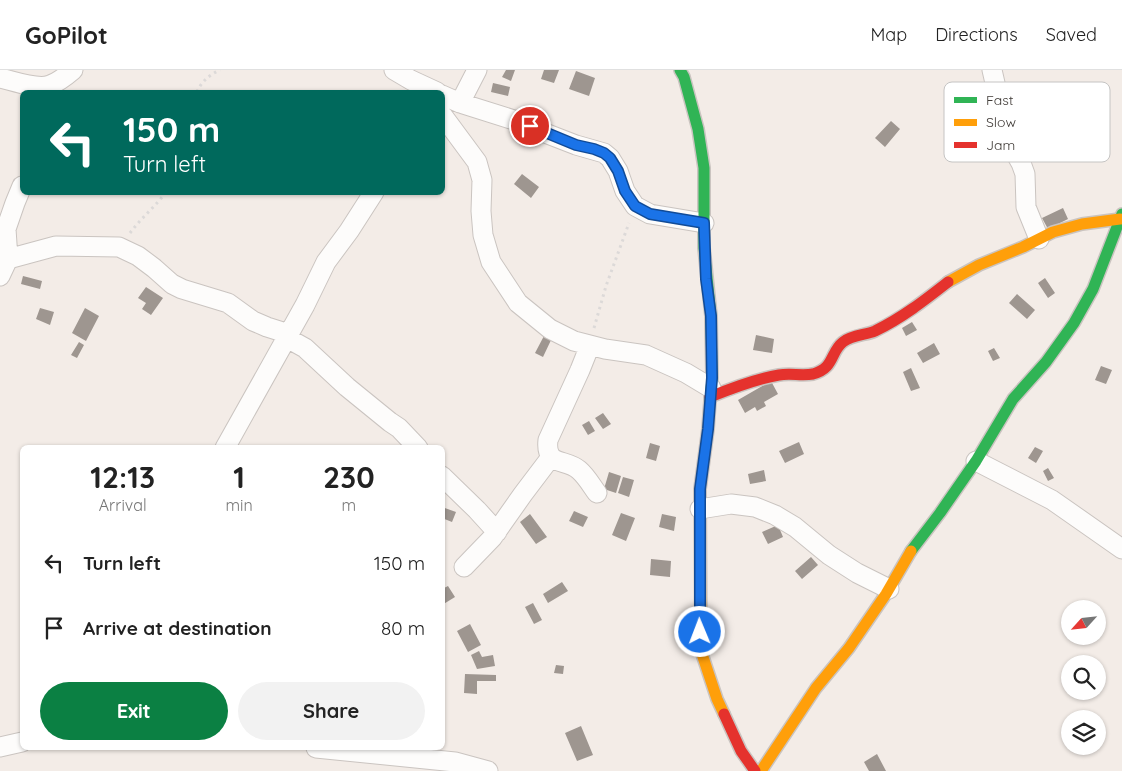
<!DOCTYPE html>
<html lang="en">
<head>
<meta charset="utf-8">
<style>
	:root { --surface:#fff; --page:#f2f2f2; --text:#222; --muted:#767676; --line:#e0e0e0; --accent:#0b8043 }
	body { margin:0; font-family:Quicksand,sans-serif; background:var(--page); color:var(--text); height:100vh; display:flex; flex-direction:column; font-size:19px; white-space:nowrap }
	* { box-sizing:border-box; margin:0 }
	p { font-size:16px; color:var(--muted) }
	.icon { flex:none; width:28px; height:28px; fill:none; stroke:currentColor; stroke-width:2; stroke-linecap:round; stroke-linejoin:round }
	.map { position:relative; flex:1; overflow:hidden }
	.panel { position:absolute; left:20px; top:375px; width:425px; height:305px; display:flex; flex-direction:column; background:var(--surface); border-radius:8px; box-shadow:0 1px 4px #0004 }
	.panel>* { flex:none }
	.banner { position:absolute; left:20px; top:20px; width:425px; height:105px; border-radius:8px; box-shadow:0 1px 4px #0004; background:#00695c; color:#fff; overflow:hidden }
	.needle { width:32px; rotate:243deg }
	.tools { position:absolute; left:1061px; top:530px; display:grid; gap:10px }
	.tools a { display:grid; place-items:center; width:45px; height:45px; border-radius:50%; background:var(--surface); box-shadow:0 1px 4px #0004; font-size:25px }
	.pin { position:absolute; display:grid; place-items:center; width:42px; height:42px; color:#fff; margin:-21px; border:2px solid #fff; border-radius:50%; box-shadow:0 1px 5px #0007 }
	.me { position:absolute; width:55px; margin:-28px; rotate:359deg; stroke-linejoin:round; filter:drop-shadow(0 0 4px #0008) }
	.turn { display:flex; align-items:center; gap:18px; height:105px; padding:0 20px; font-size:22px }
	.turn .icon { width:65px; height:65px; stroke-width:2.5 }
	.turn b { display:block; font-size:35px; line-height:42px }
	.eta { display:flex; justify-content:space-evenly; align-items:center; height:85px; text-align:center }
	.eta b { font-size:30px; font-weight:700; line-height:35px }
	.button { display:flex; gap:10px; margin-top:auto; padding:10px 20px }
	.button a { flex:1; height:58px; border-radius:30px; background:var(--accent); color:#fff; font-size:20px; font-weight:700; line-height:58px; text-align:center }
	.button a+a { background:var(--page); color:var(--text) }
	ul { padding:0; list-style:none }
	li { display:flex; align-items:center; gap:15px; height:65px; padding:0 20px }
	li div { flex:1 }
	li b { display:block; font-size:19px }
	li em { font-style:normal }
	header { display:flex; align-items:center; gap:30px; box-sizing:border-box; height:70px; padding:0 25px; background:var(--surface); border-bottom:1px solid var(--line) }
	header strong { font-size:24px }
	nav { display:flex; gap:28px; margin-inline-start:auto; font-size:18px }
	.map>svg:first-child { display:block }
	.building { fill:#9e9690 }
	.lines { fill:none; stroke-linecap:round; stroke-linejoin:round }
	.street-casing { stroke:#cac4c0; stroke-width:21 }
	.fast-casing { stroke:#cac4c0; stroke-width:14 }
	.slow-casing { stroke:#cac4c0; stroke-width:14 }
	.jam-casing { stroke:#cac4c0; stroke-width:14 }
	.path { stroke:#dcd9d8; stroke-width:3; stroke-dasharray:2.5 4; stroke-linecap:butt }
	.street { stroke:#fdfcfb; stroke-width:19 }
	.fast { stroke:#30b455; stroke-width:11 }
	.slow { stroke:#ff9f0a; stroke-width:11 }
	.jam { stroke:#e5322d; stroke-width:11 }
	.route-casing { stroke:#114b97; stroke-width:12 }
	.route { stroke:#1a73e8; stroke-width:9 }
	.key { fill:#fff; stroke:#c5c4c3; stroke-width:1 }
	.key-label { font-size:14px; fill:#3f3a36 }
</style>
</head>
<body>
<header>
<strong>GoPilot</strong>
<nav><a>Map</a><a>Directions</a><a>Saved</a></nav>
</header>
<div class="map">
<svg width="1122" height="701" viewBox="0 0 1122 701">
	<rect width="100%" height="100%" fill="#f3ece7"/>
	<path class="building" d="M506,0H515L511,11L502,7Z
		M544,0H559L554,13L541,9Z
		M576,1L595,8L589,26L569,19Z
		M493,13L510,17L508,26L491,22Z
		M891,51L900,59L885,77L875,68Z
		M522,104L539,117L531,128L514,114Z
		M1063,138L1068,149L1048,159L1042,148Z
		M23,206L42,211L40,219L21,214Z
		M1045,208L1055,223L1048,228L1038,213Z
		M146,217L163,228L151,245L142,239L146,233L138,228Z
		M1017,224L1035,240L1027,249L1009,233Z
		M40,238L54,242L50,255L36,249Z
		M85,238L99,246L86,271L72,263Z
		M912,252L917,260L906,266L902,258Z
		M545,264L552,268L543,287L535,283Z
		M756,265L774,269L772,283L753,280Z
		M79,272L84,275L77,288L71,285Z
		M934,273L940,284L923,293L917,283Z
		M994,278L1000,288L993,291L988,281Z
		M1101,296L1112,300L1106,314L1095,310Z
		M911,298L920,318L911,321L903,302Z
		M771,311L778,324L764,332L766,336L757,341L755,337L745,343L738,330Z
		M603,343L611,354L603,359L595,348Z
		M589,351L595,361L588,365L582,355Z
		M799,372L804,384L785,393L779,381Z
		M650,373L660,376L656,391L646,388Z
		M1035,377L1043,381L1036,393L1028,388Z
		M1048,398L1054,408L1048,411L1043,401Z
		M764,400L766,411L750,414L748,404Z
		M609,402L621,406L616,423L604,419Z
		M623,407L634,410L629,427L618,423Z
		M442,437L456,442L452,452L442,448Z
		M574,441L588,447L583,457L569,451Z
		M621,443L635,448L626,471L612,465Z
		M530,444L547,467L536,474L520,452Z
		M662,444L676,447L674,461L659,457Z
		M778,455L783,467L768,474L762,462Z
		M811,487L818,495L802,509L795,501Z
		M651,489L671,491L670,507L650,505Z
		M562,512L568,521L548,533L543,524Z
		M448,516L455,527L442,535V519Z
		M533,533L542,550L534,554L525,537Z
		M470,554L481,575L468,582L457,561Z
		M479,581L482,587L493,585L495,596L477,599L471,585Z
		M556,595L564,596L563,604L554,603Z
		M465,604L496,605V611H477V624L464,623Z
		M581,656L593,685L577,691L565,663Z
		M877,684L886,701H869L864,692Z"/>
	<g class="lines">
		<defs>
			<path id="street" d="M394,0L411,10L437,22
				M992,0L1003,48L1012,77L1021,93L1025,104L1026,137L1039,169
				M0,8C13,11 38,20 50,15C59,12 66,6 73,0
				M442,25L460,33L514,50L545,63L576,75L604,83L610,88L618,101L625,121L635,136L650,144L704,153
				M460,33L477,0
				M443,46L477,92L482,110L481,141L483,165L491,192L518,233L550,259L574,271L605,279L646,285L686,303L711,318
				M8,189L56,176L119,177L138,186L154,198L172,214L182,219L228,233L253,251L267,257L289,264
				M0,206L8,189L6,159L15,133L22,116
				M287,268L305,278L347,317L390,352L399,358L418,378
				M590,275L580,300L548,370C545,397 565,388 579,400C587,407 591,415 597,423
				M225,378L305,235L326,192L349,161L374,122
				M976,391L1052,430L1122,479
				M442,406L477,440L497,462
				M700,439L731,434L755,437L775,445L795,457L829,485L857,503L889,519
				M464,497L492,468L523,424L551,387
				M0,677L22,672
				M316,678L455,692L488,701"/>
			<path id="fast" d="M680,0L684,7L698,59L704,98V178L711,246L712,308L710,331
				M911,481L940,443L976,391L1013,329L1046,292L1074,253L1093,219L1122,144"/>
			<path id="slow" d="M948,212L979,195L1023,177L1053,162L1082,154L1120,149
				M710,331L708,359L700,419L701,581L717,629L724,644
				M761,701L816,618L849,578L886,524L911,481"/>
			<path id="jam" d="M710,327C732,318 755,309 779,305C790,303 802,306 813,304C835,298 830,282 843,272C852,265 866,265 875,261C902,248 925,230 948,212
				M724,644L741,681L755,701"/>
		</defs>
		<use href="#street" class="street-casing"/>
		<use href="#fast" class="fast-casing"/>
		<use href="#slow" class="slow-casing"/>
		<use href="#jam" class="jam-casing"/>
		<path class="path" d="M197,22C201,12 209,5 220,0
			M130,163C141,148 155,137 166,122
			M594,258L606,216L629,153"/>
		<use href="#street" class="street"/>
		<use href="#fast" class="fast"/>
		<use href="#slow" class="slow"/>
		<use href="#jam" class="jam"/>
	</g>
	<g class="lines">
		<defs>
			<path id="route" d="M530,56L576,75L594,79L604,83L610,88L618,101L625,121L635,136L650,144L704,153L706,209L711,246L712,308L708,359L700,419V562"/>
		</defs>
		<use href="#route" class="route-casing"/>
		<use href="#route" class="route"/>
	</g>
	<rect x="944" y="12" width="166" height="80" rx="8" class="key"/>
	<rect x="954" y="27" width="23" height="6" fill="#30b455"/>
	<rect x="954" y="49" width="23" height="7" fill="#ff9f0a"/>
	<rect x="954" y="72" width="23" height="6" fill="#e5322d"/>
	<g class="key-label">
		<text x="986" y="35">Fast</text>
		<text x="986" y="57">Slow</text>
		<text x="986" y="80">Jam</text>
	</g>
</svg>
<div class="tools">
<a><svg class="needle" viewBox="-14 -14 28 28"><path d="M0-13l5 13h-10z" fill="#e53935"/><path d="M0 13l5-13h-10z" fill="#767676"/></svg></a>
<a><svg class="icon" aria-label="search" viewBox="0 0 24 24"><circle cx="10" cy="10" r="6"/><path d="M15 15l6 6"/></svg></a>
<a><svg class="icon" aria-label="layers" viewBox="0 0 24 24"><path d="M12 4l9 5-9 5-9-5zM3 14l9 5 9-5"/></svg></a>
</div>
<div class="pin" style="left:530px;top:56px;background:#d93025"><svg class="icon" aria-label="arrive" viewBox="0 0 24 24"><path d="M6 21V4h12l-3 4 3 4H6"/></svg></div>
<svg class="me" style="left:700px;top:562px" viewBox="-20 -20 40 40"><circle r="17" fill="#1a73e8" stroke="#fff" stroke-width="3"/><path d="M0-11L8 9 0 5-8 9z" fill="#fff"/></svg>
<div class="banner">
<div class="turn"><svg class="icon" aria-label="left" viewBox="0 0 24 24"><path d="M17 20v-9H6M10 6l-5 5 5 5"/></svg><div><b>150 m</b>Turn left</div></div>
</div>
<section class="panel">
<div class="eta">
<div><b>12:13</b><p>Arrival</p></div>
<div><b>1</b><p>min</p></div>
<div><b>230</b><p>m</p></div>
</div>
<ul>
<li><svg class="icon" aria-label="left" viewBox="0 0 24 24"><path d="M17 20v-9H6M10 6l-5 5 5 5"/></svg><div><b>Turn left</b></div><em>150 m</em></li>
<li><svg class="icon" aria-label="arrive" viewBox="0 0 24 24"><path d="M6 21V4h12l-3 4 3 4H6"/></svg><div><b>Arrive at destination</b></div><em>80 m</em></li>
</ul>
<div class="button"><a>Exit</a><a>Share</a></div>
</section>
</div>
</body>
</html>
